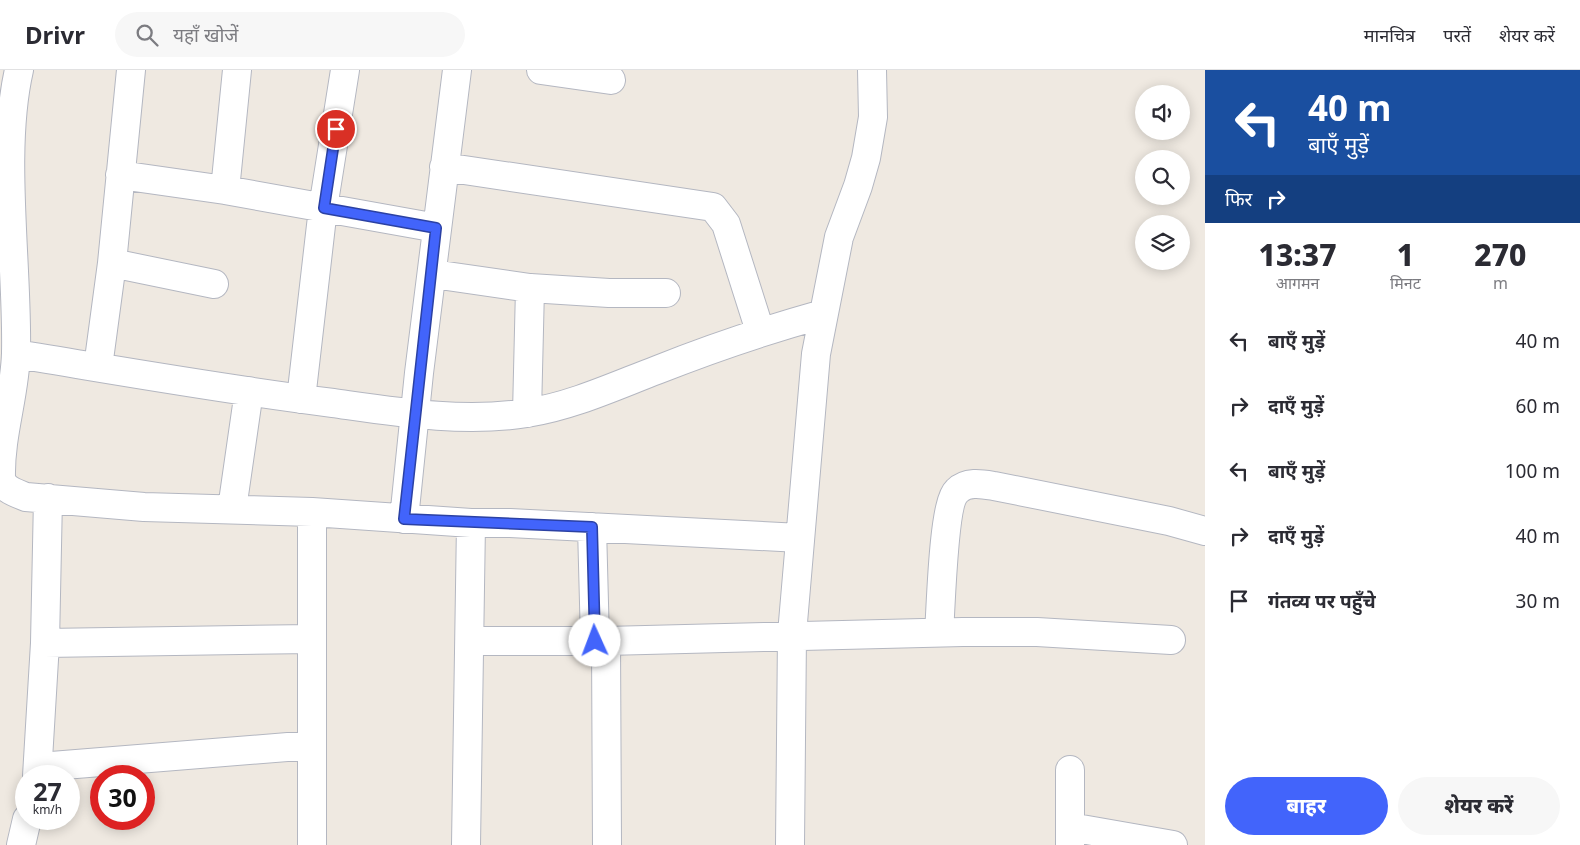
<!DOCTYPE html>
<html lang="hi">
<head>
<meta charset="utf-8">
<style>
	:root { --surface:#fff; --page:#f7f7f7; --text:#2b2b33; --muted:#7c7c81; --line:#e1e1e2; --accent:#4264fb }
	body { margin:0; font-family:"Noto Sans","Noto Sans Devanagari",sans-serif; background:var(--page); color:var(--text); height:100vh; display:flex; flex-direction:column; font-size:19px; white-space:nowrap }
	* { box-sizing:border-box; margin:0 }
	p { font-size:16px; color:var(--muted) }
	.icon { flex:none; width:28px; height:28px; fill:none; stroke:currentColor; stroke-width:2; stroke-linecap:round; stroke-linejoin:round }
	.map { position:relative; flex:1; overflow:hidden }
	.sheet { display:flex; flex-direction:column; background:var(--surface); width:375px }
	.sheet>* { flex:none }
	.top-card { background:#1a4fa0; color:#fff; overflow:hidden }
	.fabs { position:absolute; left:1135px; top:15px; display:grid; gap:10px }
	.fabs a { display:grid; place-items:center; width:55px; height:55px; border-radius:50%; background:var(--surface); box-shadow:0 2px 12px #0003; font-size:25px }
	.speed { position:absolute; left:15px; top:695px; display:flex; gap:10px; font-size:25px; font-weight:700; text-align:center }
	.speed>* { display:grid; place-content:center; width:65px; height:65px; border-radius:50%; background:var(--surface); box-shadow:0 2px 12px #0003; line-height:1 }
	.speed small { font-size:12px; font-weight:400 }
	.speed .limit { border:8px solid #d22; background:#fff; color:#111 }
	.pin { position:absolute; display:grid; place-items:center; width:42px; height:42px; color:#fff; margin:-21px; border:2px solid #fff; border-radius:50%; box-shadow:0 1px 5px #0007 }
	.me { position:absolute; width:55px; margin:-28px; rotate:358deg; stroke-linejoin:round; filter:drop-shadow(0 0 4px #0008) }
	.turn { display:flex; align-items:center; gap:18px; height:105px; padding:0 20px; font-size:22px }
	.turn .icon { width:65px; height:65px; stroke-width:2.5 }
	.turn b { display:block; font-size:35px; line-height:42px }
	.then { display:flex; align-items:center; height:48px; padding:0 20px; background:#0003; gap:10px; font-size:19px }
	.eta { display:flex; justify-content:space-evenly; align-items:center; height:85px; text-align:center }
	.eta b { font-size:30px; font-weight:800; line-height:35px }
	.button { display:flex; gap:10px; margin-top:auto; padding:10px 20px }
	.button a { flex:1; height:58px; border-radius:30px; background:var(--accent); color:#fff; font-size:20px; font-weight:800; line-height:58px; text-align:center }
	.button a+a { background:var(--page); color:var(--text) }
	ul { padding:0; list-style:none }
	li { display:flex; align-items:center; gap:15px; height:65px; padding:0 20px }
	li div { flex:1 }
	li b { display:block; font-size:19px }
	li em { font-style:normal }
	header { display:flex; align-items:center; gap:30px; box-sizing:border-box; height:70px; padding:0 25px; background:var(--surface); border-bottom:1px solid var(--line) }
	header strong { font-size:24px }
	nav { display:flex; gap:28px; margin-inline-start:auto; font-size:18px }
	.search { width:350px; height:45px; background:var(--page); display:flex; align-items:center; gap:12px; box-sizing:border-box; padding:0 18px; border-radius:28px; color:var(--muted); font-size:19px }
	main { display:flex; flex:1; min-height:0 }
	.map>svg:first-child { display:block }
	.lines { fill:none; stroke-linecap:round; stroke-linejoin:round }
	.minor-casing { stroke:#b4b7c1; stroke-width:30 }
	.minor { stroke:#fff; stroke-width:28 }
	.route-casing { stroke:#2b41a3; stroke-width:12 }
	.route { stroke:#4264fb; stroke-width:9 }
</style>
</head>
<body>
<header>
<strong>Drivr</strong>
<div class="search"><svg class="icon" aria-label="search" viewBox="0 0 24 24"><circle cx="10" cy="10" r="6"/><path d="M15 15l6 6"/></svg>यहाँ खोजें</div>
<nav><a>मानचित्र</a><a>परतें</a><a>शेयर करें</a></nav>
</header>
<main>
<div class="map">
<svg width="1205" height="775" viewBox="0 0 1205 775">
	<rect width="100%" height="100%" fill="#efe9e1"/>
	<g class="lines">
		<defs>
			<path id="minor" d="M19,0C0,83 18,196 16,283C15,324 0,365 1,407C2,419 16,423 26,427L144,437L312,442L471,453H510L800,468
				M541,0L611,10
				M444,97L713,137L726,154L760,261
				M120,105L225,120L437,158
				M225,120L237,0
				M112,193L214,214
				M433,204L530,218L609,223H666
				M16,284C121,301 227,320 333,333C397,342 463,353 527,343C572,336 615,316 657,300C712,278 766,260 823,244
				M98,297L112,193L131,0
				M301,329L323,138L345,0
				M527,343L530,218
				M232,439L249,321
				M312,442V775
				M404,449L419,303L457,0
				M592,457L595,571
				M939,562C941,538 943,434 957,421C967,411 982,414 994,416L1169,451L1205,461
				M470,571H606L963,562H1037L1171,570
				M606,571L607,775
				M45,573L312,569
				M39,697L312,675
				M1070,700V775
				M37,706L45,573L48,428
				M1070,757L1173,775
				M21,775L27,749
				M466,775L471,453
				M790,775L792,564L816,284L839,167L858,116L866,88L873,47L872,0"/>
		</defs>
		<use href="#minor" class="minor-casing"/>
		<use href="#minor" class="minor"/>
	</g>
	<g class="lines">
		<defs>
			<path id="route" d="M336,59L324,138L436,158L404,449L592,457L595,571"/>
		</defs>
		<use href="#route" class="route-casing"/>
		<use href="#route" class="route"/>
	</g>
</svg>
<div class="fabs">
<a><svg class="icon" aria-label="sound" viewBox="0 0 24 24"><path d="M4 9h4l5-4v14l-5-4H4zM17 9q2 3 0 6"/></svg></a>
<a><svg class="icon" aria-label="search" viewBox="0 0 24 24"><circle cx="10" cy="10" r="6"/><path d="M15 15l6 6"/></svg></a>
<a><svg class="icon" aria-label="layers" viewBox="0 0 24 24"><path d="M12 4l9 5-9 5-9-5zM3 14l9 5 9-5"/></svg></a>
</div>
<div class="speed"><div>27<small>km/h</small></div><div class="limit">30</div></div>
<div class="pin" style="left:336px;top:59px;background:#d93025"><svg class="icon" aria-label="arrive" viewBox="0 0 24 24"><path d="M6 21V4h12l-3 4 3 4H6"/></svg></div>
<svg class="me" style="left:595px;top:571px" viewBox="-20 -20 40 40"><circle r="19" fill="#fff"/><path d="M0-13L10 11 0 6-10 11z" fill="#4264fb"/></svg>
</div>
<section class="sheet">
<div class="top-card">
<div class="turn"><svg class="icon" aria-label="left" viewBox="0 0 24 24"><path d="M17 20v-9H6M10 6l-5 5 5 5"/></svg><div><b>40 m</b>बाएँ मुड़ें</div></div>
<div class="then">फिर<svg class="icon" aria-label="right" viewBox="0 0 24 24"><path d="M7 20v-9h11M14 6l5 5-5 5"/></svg></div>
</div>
<div class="eta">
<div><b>13:37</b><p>आगमन</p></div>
<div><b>1</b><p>मिनट</p></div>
<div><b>270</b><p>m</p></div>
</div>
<ul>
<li><svg class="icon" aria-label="left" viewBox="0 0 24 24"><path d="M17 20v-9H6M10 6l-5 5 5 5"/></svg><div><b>बाएँ मुड़ें</b></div><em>40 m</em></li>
<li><svg class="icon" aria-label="right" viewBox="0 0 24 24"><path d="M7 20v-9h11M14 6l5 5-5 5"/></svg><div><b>दाएँ मुड़ें</b></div><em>60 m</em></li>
<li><svg class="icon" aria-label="left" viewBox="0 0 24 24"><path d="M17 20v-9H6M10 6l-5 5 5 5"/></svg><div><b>बाएँ मुड़ें</b></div><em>100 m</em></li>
<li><svg class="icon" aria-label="right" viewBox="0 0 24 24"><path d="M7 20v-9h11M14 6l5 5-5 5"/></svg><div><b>दाएँ मुड़ें</b></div><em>40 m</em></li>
<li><svg class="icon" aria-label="arrive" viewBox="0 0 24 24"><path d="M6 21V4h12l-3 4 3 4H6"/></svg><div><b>गंतव्य पर पहुँचे</b></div><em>30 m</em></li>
</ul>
<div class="button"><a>बाहर</a><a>शेयर करें</a></div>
</section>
</main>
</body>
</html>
